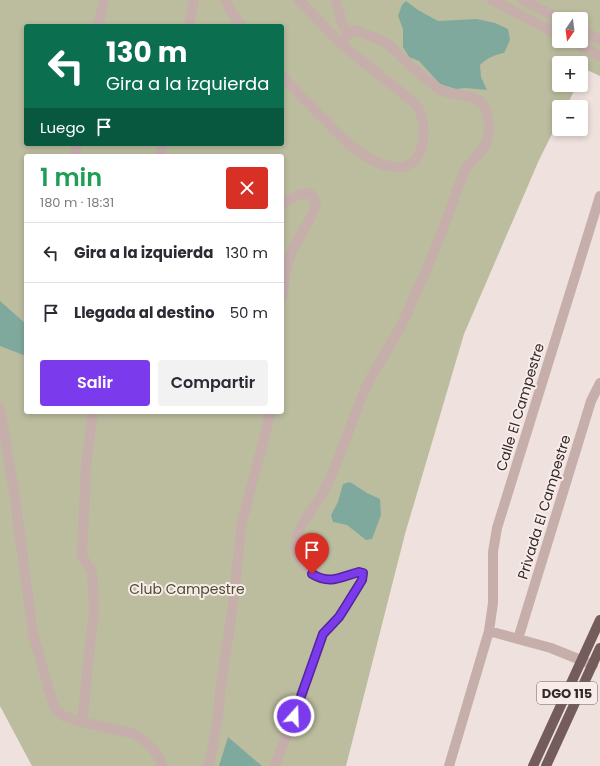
<!DOCTYPE html>
<html lang="es">
<head>
<meta charset="utf-8">
<style>
	:root { --surface:#fff; --page:#f2f2f3; --text:#2b2b33; --muted:#7c7c81; --line:#e1e1e2; --accent:#7c3aed }
	body { margin:0; font-family:Poppins,sans-serif; background:var(--page); color:var(--text); height:100vh; display:flex; flex-direction:column; font-size:15px; white-space:nowrap }
	* { box-sizing:border-box; margin:0 }
	p { font-size:13px; color:var(--muted) }
	.icon { flex:none; width:22px; height:22px; fill:none; stroke:currentColor; stroke-width:2; stroke-linecap:round; stroke-linejoin:round }
	.map { position:relative; flex:1; overflow:hidden }
	.panel { position:absolute; left:24px; top:154px; width:260px; height:260px; display:flex; flex-direction:column; background:var(--surface); border-radius:4px; box-shadow:0 2px 6px #0003 }
	.panel>* { flex:none }
	.hud { position:absolute; left:24px; top:24px; width:260px; height:122px; border-radius:4px; box-shadow:0 2px 6px #0003; background:#0b6e4f; color:#fff; overflow:hidden }
	.needle { width:26px; rotate:194deg }
	.fabs { position:absolute; left:552px; top:12px; display:grid; gap:8px }
	.fabs a { display:grid; place-items:center; width:36px; height:36px; border-radius:4px; background:var(--surface); box-shadow:0 2px 6px #0003; font-size:20px }
	.pin { position:absolute; display:grid; place-items:center; width:34px; height:34px; color:#fff; margin:-41px -17px; border-radius:50% 50% 50% 0; rotate:-45deg; box-shadow:0 0 4px #0007 }
	.pin .icon { rotate:45deg }
	.me { position:absolute; width:44px; margin:-22px; rotate:20deg; stroke-linejoin:round; filter:drop-shadow(0 0 3px #0008) }
	.turn { display:flex; align-items:center; gap:14px; height:84px; padding:0 16px; font-size:18px }
	.turn .icon { width:52px; height:52px; stroke-width:2.5 }
	.turn b { display:block; font-size:28px; line-height:34px }
	.then { display:flex; align-items:center; height:38px; padding:0 16px; background:#0003; gap:8px; font-size:15px }
	.round { display:grid; place-items:center; flex:none; width:42px; height:42px; border-radius:4px; background:var(--page) }
	.summary { display:flex; align-items:center; justify-content:space-between; height:68px; padding:0 16px }
	h1 { font-size:24px; font-weight:600; line-height:30px; color:#1e9e55 }
	.action { display:flex; gap:8px; margin-top:auto; padding:8px 16px }
	.action a { flex:1; height:46px; border-radius:4px; background:var(--accent); color:#fff; font-size:16px; font-weight:600; line-height:46px; text-align:center }
	.action a+a { background:var(--page); color:var(--text) }
	ul { padding:0; list-style:none }
	li { display:flex; align-items:center; gap:12px; height:60px; padding:0 16px; border-top:1px solid var(--line) }
	li div { flex:1 }
	li b { display:block; font-size:15px }
	li em { font-style:normal }
	.map>svg:first-child { display:block }
	.green { fill:#bcbc9f; fill-rule:evenodd }
	.water { fill:#80a99d }
	.lines { fill:none; stroke-linecap:round; stroke-linejoin:round }
	.minor { stroke:#c6aeab; stroke-width:10 }
	.major { stroke:#745c5c; stroke-width:10 }
	.route-casing { stroke:#51269a; stroke-width:10 }
	.route { stroke:#7c3aed; stroke-width:7 }
	.labels { text-anchor:middle; stroke-width:4; stroke-linejoin:round; paint-order:stroke }
	.shield { fill:#f7ece9; stroke:#6e6463; stroke-width:1 }
	.shield-label { font-size:13px; font-weight:bold; fill:#342929 }
	.street-label { font-size:14px; fill:#342929; stroke:#f7ece9 }
	.park-label { font-size:14px; fill:#4e4f30; stroke:#f7ece9 }
</style>
</head>
<body>
<div class="map">
<svg width="600" height="766" viewBox="0 0 600 766">
	<rect width="100%" height="100%" fill="#efe1dd"/>
	<path class="green" d="M0,0H600V76L585,69L581,78V63H559V85H577L566,107H559V120L539,160L464,334L405,534L346,766H32L0,706ZM559,19H581V41H559ZM26,26H282V144H26ZM26,156H282V412H26Z"/>
	<path class="water" d="M406,1L418,10L438,21L477,19L495,23L508,29L510,40L504,53C494,55 487,58 480,65L481,77L487,90L466,88L456,89L440,84L419,61L409,57L403,47V29L398,16L402,5Z
		M0,301L26,324V356L0,346Z
		M350,482L367,493L380,499L381,515L372,539L366,540L347,525L333,522L331,515L338,502L343,484Z
		M228,737L262,766H219Z"/>
	<g class="lines">
		<path class="minor" d="M226,0L231,12L241,26
			M336,0L341,20L348,35
			M492,0L559,35
			M523,0L560,19
			M98,26L104,0
			M189,26L194,0
			M581,30L600,40
			M572,41L600,56
			M282,76C296,91 310,105 324,119C335,130 345,142 358,151C375,164 408,179 420,152C426,137 424,118 417,105L341,44L299,0
			M74,156L77,144
			M159,156L163,144
			M282,204L295,196L308,193L312,195L316,203C313,218 301,233 294,247C286,263 284,280 282,298
			M0,408L15,498L33,634L54,707L63,716L82,722L135,734C146,741 160,754 162,766
			M489,631L551,648L593,665
			M518,639L591,401L600,383
			M82,722L94,610L92,572C90,566 84,562 82,556L86,465L93,412
			M209,766L218,716L221,684L232,612L242,522L267,427L270,412
			M275,766L305,686L323,634L339,617L346,606L362,580L363,573L359,572C337,577 324,588 306,567C301,561 297,556 296,548C295,527 312,512 321,496C325,489 328,483 331,476C343,449 352,420 364,392C374,368 391,346 403,322C415,295 428,267 439,239C448,217 455,194 464,173C469,161 481,155 486,143C490,132 490,121 486,110C479,91 454,97 440,90L414,69L389,45L379,39L354,30L348,35L341,44
			M449,766L489,631L493,603V552L497,528L600,196"/>
		<path class="major" d="M533,766L600,620
			M546,766L600,648"/>
	</g>
	<g class="lines">
		<defs>
			<path id="route" d="M294,716L323,634L339,617L346,606L362,580L363,573L359,572C340,577 331,585 312,574"/>
		</defs>
		<use href="#route" class="route-casing"/>
		<use href="#route" class="route"/>
	</g>
	<g class="labels">
		<rect class="shield" x="537" y="682" width="60" height="22" rx="3"/>
		<g class="shield-label">
			<text x="567" y="698">DGO 115</text>
		</g>
		<g class="street-label">
			<text transform="translate(520 407) rotate(-73)" y="5">Calle El Campestre</text>
			<text transform="translate(544 507) rotate(-73)" y="5">Privada El Campestre</text>
		</g>
		<g class="park-label">
			<text x="187" y="594">Club Campestre</text>
		</g>
	</g>
</svg>
<div class="fabs">
<a><svg class="needle" viewBox="-14 -14 28 28"><path d="M0-13l5 13h-10z" fill="#e53935"/><path d="M0 13l5-13h-10z" fill="#7c7c81"/></svg></a>
<a>+</a>
<a>−</a>
</div>
<div class="pin" style="left:312px;top:574px;background:#d93025"><svg class="icon" aria-label="arrive" viewBox="0 0 24 24"><path d="M6 21V4h12l-3 4 3 4H6"/></svg></div>
<svg class="me" style="left:294px;top:716px" viewBox="-20 -20 40 40"><circle r="17" fill="#7c3aed" stroke="#fff" stroke-width="3"/><path d="M0-11L8 9 0 5-8 9z" fill="#fff"/></svg>
<div class="hud">
<div class="turn"><svg class="icon" aria-label="left" viewBox="0 0 24 24"><path d="M17 20v-9H6M10 6l-5 5 5 5"/></svg><div><b>130 m</b>Gira a la izquierda</div></div>
<div class="then">Luego<svg class="icon" aria-label="arrive" viewBox="0 0 24 24"><path d="M6 21V4h12l-3 4 3 4H6"/></svg></div>
</div>
<section class="panel">
<div class="summary"><div><h1>1 min</h1><p>180 m · 18:31</p></div><a class="round" style="background:#d93025;color:#fff"><svg class="icon" aria-label="close" viewBox="0 0 24 24"><path d="M6 6l12 12M18 6L6 18"/></svg></a></div>
<ul>
<li><svg class="icon" aria-label="left" viewBox="0 0 24 24"><path d="M17 20v-9H6M10 6l-5 5 5 5"/></svg><div><b>Gira a la izquierda</b></div><em>130 m</em></li>
<li><svg class="icon" aria-label="arrive" viewBox="0 0 24 24"><path d="M6 21V4h12l-3 4 3 4H6"/></svg><div><b>Llegada al destino</b></div><em>50 m</em></li>
</ul>
<div class="action"><a>Salir</a><a>Compartir</a></div>
</section>
</div>
</body>
</html>
